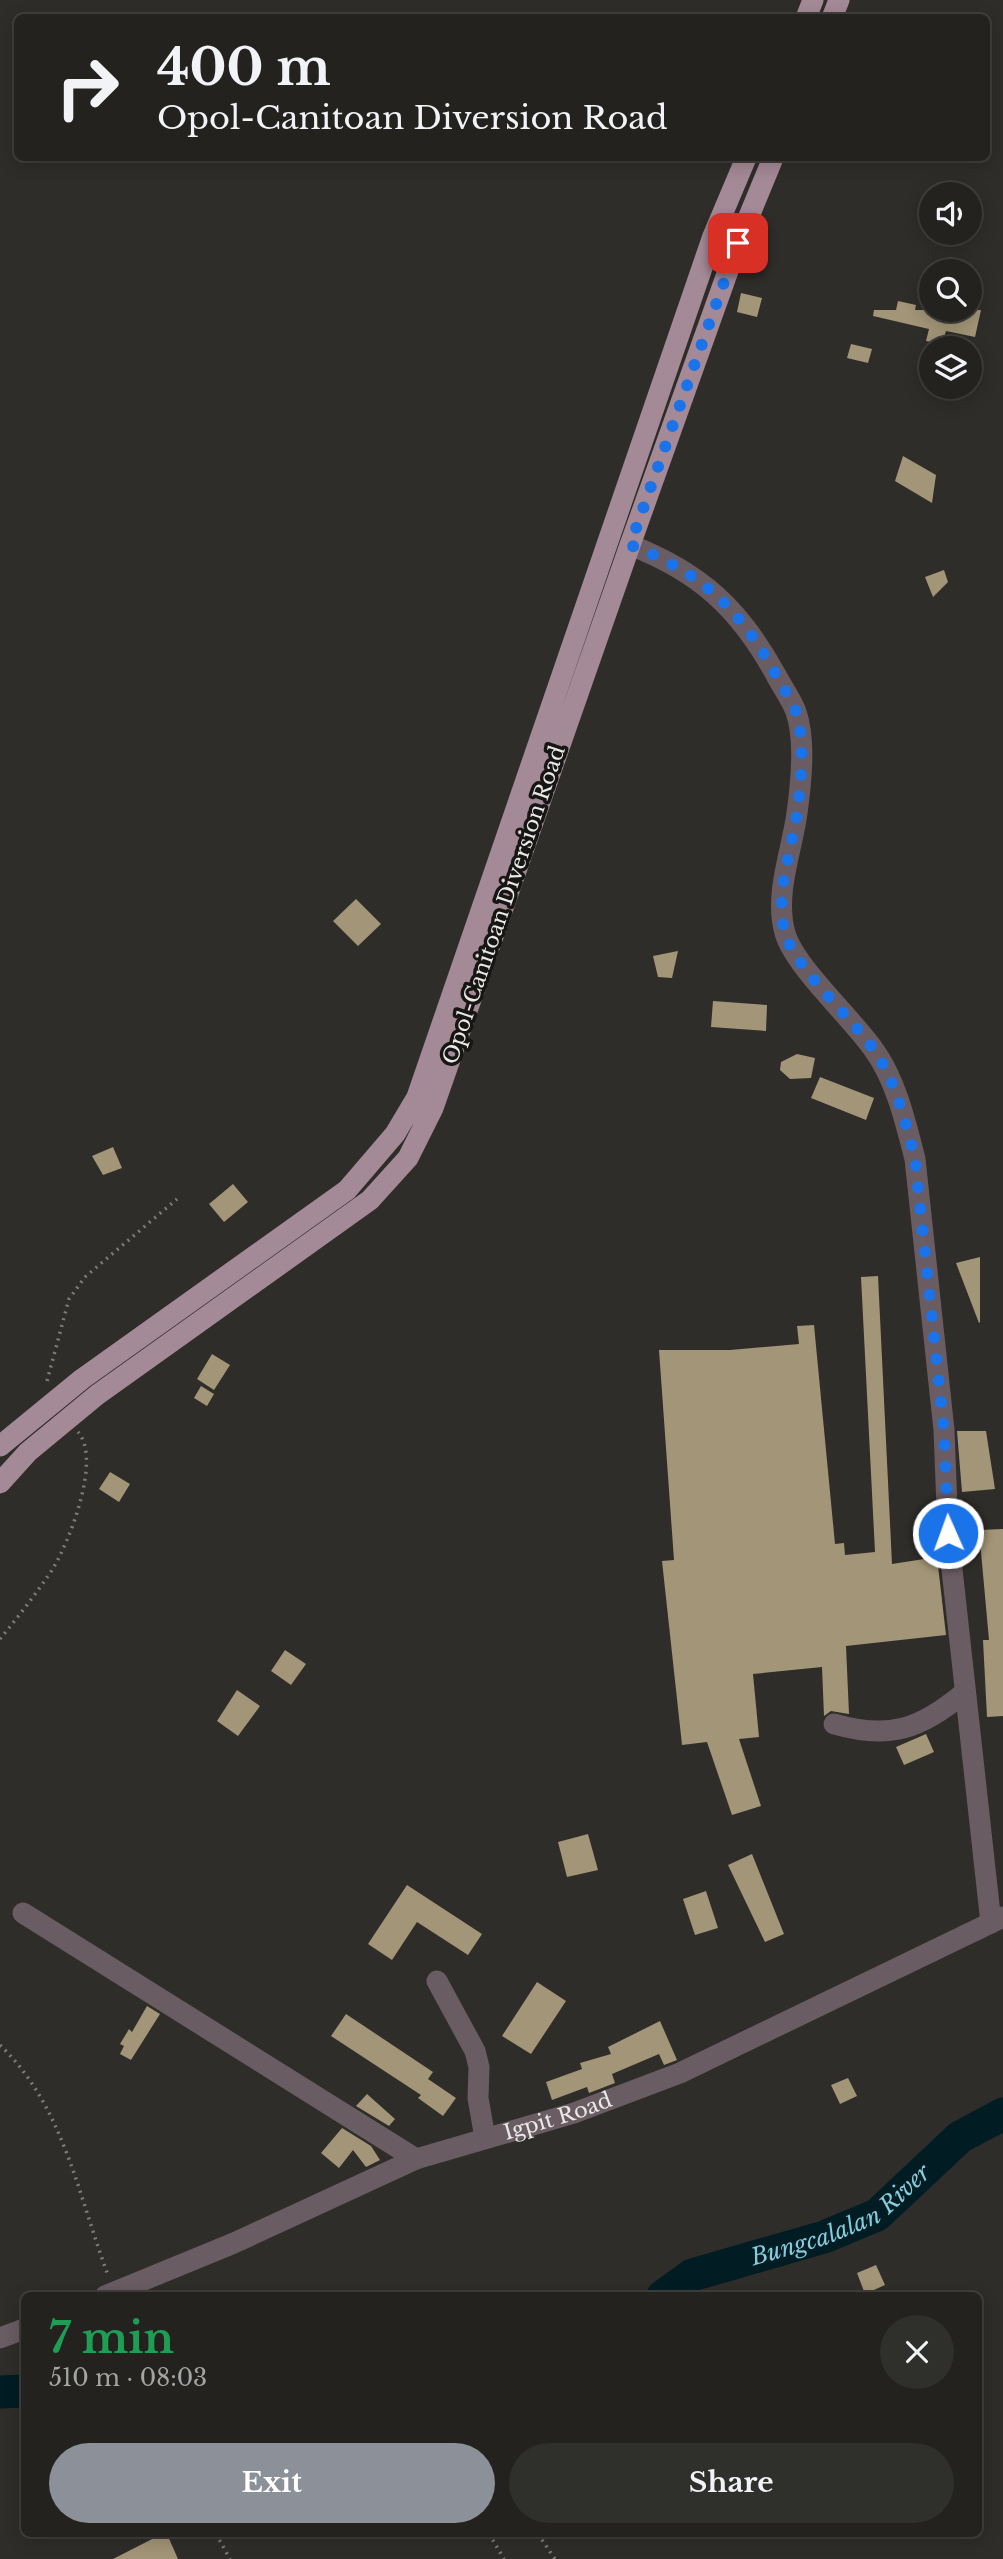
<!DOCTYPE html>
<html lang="en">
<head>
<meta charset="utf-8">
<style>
	:root { --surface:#23221f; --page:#2f2f2c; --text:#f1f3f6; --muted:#a3a4a4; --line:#403f3d; --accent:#8c9099 }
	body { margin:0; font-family:"Libre Baskerville",serif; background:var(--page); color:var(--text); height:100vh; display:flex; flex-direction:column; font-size:26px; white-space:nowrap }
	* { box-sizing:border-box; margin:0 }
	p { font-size:23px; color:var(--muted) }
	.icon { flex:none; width:38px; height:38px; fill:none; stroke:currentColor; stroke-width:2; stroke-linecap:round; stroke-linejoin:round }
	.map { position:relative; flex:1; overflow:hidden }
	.panel { position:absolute; left:21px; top:2292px; width:961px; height:245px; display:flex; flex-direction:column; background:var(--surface); border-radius:10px; box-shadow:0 4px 18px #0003,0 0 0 2px var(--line) }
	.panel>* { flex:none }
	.banner { position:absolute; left:14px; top:14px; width:976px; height:147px; border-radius:10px; box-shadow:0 4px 18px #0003,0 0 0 2px var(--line); background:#23221f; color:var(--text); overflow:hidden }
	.controls { position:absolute; left:919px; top:182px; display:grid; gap:14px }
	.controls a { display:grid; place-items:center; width:63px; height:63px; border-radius:50%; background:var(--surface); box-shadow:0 4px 18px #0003,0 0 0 2px var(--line); font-size:35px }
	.pin { position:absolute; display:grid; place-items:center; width:60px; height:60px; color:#fff; margin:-30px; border-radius:14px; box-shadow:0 4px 10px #0006 }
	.me { position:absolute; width:77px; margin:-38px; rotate:358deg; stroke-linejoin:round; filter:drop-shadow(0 0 5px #0008) }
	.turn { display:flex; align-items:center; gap:24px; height:147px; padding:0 28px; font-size:32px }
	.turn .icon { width:91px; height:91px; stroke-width:2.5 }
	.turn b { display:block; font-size:49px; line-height:60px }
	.round { display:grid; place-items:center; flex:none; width:74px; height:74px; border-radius:37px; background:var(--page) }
	.overview { display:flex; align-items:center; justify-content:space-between; height:119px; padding:0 28px }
	h1 { font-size:42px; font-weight:800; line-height:52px; color:#1e9e55 }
	.action { display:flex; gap:14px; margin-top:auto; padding:14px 28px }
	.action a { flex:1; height:80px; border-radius:42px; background:var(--accent); color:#fff; font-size:28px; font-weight:800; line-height:80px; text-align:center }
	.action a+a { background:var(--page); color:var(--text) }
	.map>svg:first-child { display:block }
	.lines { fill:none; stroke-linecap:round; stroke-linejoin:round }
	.river { stroke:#011d23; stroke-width:33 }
	.building { fill:#a39577 }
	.path { stroke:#7e7c79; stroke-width:3.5; stroke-dasharray:2 5; stroke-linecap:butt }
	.minor { stroke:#695c62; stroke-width:21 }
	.major { stroke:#a48996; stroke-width:21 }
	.route { stroke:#1a73e8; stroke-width:12; stroke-dasharray:0 21.6 }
	.labels { text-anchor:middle; stroke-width:7; stroke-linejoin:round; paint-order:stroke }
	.street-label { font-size:21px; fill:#ebe9e7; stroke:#161614 }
	.water-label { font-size:23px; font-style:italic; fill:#85ccdc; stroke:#161614 }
</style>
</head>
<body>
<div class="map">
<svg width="1003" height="2559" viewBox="0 0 1003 2559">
	<rect width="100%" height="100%" fill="#2f2d29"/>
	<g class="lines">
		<g class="river">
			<path id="s1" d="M663,2296L692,2275L824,2237L877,2215L960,2137L1003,2114"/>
			<path d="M0,2392L24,2391"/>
		</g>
	</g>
	<path class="building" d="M741,293L762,298L757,317L737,312Z
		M898,301L916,305L915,310H981L975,337L946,331L942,344L926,341L929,329L873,316L874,310H896Z
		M851,344L872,349L868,363L847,358Z
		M903,456L936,475L932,503L895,481Z
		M944,570L948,582L933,597L925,577Z
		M356,899L381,924L358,946L333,921Z
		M678,951L672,978L658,977L653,956Z
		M713,1001L767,1005L766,1031L711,1027Z
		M797,1054L815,1058L811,1078L790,1079L780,1070L781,1062Z
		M820,1077L874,1098L866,1120L811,1098Z
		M113,1147L122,1168L103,1175L92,1156Z
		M233,1184L248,1202L224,1222L209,1204Z
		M980,1257V1322L979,1323L956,1263Z
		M878,1276L892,1564L937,1557L946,1635L846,1646L849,1714L831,1711L824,1716L822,1667L753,1674L759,1737L739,1739L761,1806L732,1815L707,1742L682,1745L662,1561L674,1560L659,1350H730L799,1344L797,1326L814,1325L835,1544L844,1543L845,1555L875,1552L861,1277Z
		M212,1354L230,1365L214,1390L197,1379Z
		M201,1386L214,1394L207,1406L194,1398Z
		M957,1431H986L995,1489L962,1492Z
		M110,1472L130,1484L119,1502L99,1489Z
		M1003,1529V1716L987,1717L983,1640H989L979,1530Z
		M285,1650L306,1664L291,1685L271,1671Z
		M237,1690L260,1706L238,1736L217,1721Z
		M926,1734L934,1752L904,1765L896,1747Z
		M588,1834L598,1870L567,1877L558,1842Z
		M752,1854L784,1934L765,1942L728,1865Z
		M407,1885L482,1934L468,1955L417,1922L392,1960L368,1944Z
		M706,1891L718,1928L695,1935L683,1899Z
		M537,1982L566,2001L531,2054L502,2036Z
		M147,2006L160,2014L131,2060L120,2054L124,2046L120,2044L129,2029L132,2032Z
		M346,2014L433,2072L428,2079L456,2098L443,2116L418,2098L421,2095L331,2036Z
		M660,2021L677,2060L664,2065L659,2054L612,2074L615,2083L589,2093L587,2087L552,2100L546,2082L582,2069L580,2063L611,2054L608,2047Z
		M848,2078L857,2096L840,2104L831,2085Z
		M367,2094L395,2119L389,2126L356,2106Z
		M342,2128L371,2146L380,2160L366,2167L353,2150L339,2168L321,2153Z
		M876,2265L885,2285L865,2294L857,2273Z
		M162,2534H167L178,2559H113Z"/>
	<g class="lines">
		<path class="path" d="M47,1381L69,1299L85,1277L177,1199
			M0,1639C18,1617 36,1594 52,1570C69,1543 102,1459 78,1432
			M0,2045C64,2107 78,2195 108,2275
			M216,2534L230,2559
			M489,2534L504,2559
			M538,2534L555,2559"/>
		<g class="minor">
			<path d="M630,545C700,572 740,609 776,675C782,687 792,700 796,712C806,740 801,784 797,813C792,851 774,894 785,933C794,966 852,1018 874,1050C896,1080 906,1124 915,1159L944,1430L948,1533L991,1923"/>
			<path d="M834,1724C890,1740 921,1729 965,1692"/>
			<path d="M23,1913L416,2159"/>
			<path d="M437,1981L475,2051L479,2067L478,2098L485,2138"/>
			<path id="s2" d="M105,2296L234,2243L416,2159L574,2113L680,2073L1003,1917"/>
			<path d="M0,2338L24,2329"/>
		</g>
		<path class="major" d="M806,18L813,0
			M832,18L839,0
			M0,1446L82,1379L347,1190L395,1134L417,1097L713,236L746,158
			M0,1483L28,1452L97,1395L370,1200L408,1158L433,1108L630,545L738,243L773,158"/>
	</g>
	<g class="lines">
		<path class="route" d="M738,243L630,545C701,572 740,609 776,675C782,687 792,700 796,712C805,738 801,781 798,807C793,847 774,893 785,933C794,967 852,1018 874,1050C896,1081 906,1124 915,1159L944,1430L948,1533"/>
	</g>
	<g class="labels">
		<g class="street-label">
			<text transform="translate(504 905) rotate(-71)" y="7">Opol-Canitoan Diversion Road</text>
			<text dy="7" stroke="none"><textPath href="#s2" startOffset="488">Igpit Road</textPath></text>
		</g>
		<g class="water-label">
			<text dy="8" stroke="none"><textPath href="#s1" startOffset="198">Bungcalalan River</textPath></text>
		</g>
	</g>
</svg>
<div class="controls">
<a><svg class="icon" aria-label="sound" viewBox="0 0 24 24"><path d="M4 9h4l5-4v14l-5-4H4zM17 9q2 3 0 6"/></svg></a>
<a><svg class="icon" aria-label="search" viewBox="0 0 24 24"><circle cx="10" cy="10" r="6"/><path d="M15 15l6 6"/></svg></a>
<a><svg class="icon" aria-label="layers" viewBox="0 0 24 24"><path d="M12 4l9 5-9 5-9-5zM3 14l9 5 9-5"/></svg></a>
</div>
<div class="pin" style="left:738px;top:243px;background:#d93025"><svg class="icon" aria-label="arrive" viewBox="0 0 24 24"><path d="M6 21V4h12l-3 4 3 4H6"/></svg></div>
<svg class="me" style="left:948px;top:1533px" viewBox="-20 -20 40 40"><circle r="17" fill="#1a73e8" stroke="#fff" stroke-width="3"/><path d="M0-11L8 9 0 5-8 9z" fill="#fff"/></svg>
<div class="banner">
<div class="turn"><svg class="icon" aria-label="right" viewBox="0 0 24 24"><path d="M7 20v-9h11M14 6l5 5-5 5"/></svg><div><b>400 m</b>Opol-Canitoan Diversion Road</div></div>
</div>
<section class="panel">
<div class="overview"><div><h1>7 min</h1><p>510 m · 08:03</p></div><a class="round"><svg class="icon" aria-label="close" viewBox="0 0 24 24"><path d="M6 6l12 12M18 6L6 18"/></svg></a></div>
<div class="action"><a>Exit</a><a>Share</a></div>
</section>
</div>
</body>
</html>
